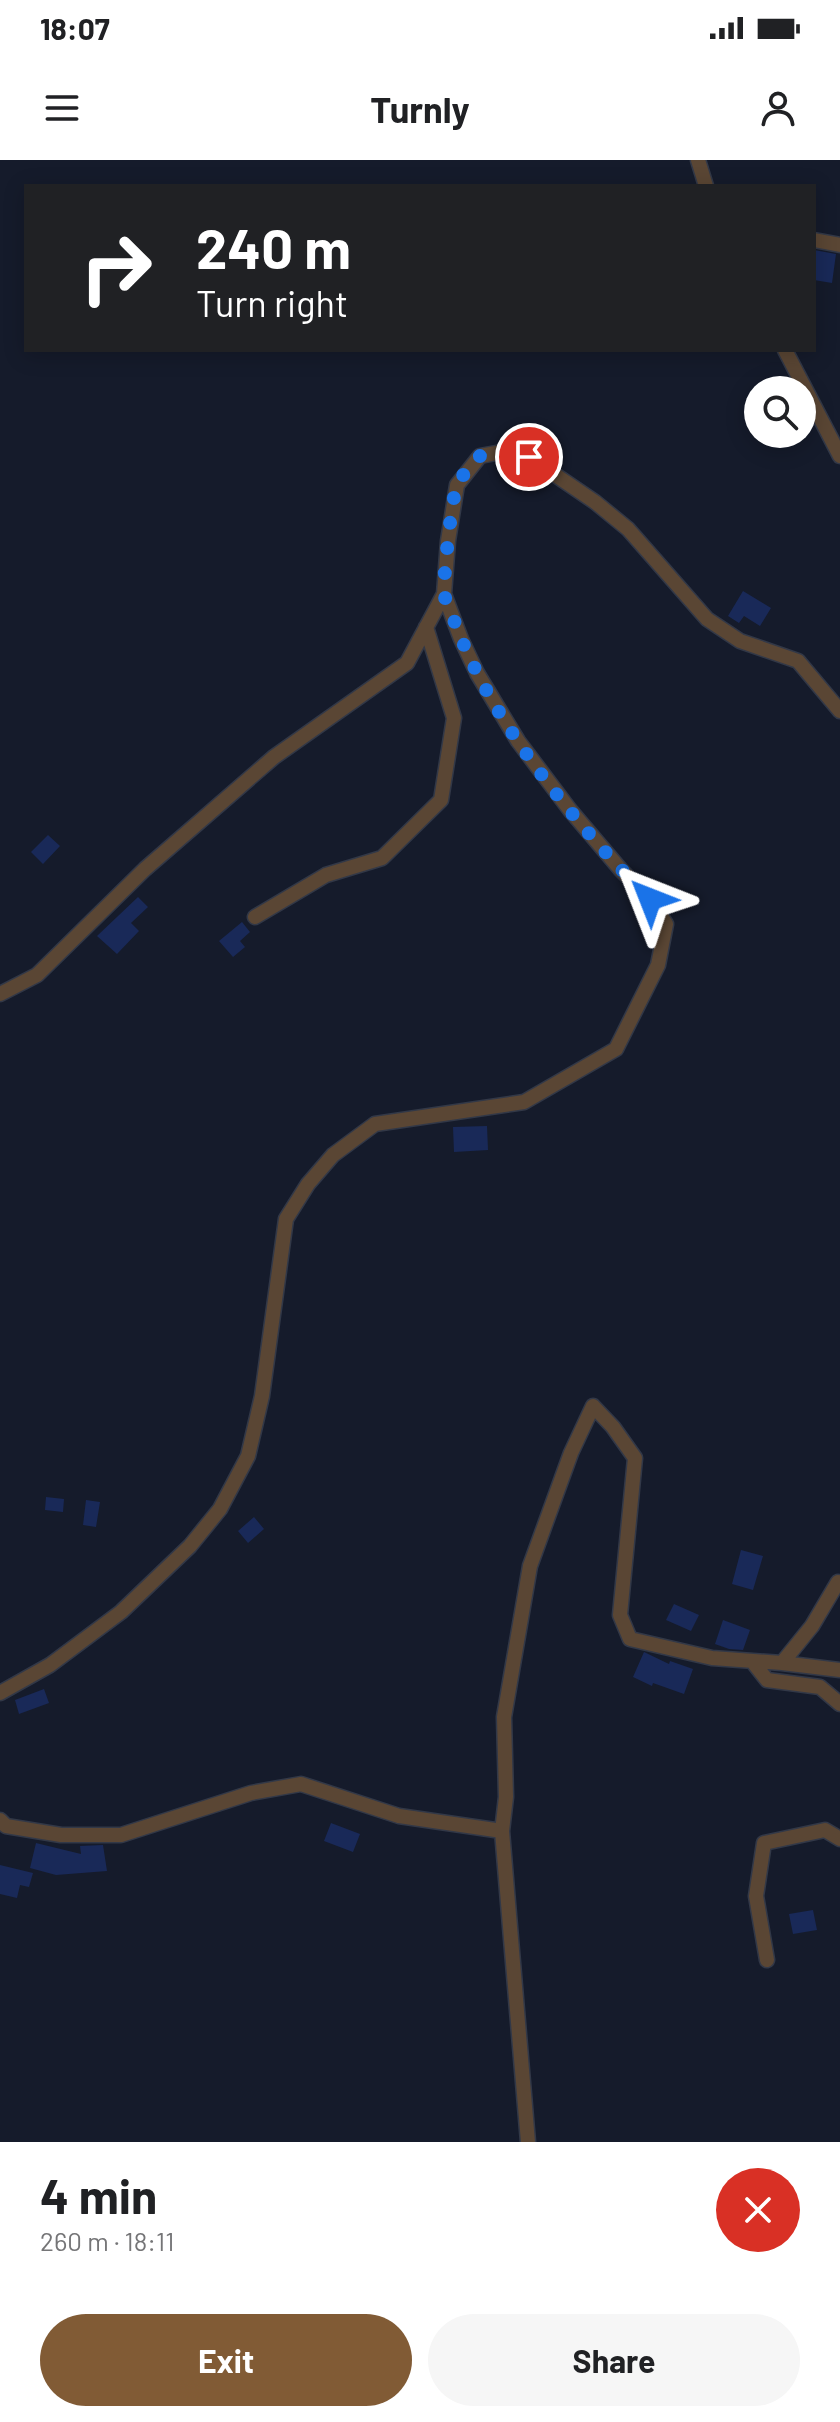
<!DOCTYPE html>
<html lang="en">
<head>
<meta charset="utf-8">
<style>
	:root { --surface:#fff; --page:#f6f6f6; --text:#202124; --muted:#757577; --accent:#815b35 }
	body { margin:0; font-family:Barlow,sans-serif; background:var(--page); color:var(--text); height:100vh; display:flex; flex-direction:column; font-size:30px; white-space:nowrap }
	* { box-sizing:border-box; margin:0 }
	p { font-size:26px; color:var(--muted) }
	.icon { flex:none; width:44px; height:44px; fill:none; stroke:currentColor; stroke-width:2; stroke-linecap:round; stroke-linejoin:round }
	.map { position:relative; height:1982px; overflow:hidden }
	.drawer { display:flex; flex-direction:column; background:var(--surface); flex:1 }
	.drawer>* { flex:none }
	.guide { position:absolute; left:24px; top:24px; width:792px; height:168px; border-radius:0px; box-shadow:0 4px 20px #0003; background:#202124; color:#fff; overflow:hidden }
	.buttons { position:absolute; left:744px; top:216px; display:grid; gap:16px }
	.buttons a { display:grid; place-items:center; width:72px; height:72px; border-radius:50%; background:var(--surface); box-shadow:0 4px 20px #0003; font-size:40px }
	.pin { position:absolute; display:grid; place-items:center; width:68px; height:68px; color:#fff; margin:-34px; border:4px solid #fff; border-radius:50%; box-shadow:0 2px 8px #0007 }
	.me { position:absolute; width:88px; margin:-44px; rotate:315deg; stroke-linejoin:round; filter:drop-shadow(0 0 6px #0008) }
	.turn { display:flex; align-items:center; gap:28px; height:168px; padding:0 40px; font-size:36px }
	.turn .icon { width:104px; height:104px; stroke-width:2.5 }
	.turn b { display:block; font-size:56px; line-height:68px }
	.round { display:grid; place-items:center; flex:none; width:84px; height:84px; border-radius:42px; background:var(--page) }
	.head { display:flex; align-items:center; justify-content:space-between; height:136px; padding:0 40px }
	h1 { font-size:48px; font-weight:700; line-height:60px }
	.primary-button { display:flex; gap:16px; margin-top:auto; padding:16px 40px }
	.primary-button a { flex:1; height:92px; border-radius:48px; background:var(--accent); color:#fff; font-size:32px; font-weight:700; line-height:92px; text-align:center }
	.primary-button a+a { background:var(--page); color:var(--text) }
	.status { display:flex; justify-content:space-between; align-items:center; height:56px; padding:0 40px; background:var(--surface); direction:ltr }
	.status svg { height:22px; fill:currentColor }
	header { display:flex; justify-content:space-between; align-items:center; height:104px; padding:0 40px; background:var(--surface); font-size:36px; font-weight:700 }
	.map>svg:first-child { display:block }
	.building { fill:#192958 }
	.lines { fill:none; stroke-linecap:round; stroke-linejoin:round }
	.minor-casing { stroke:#323847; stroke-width:17 }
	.minor { stroke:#5a4634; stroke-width:14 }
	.route { stroke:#1a73e8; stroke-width:14; stroke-dasharray:0 25.2 }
</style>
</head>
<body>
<div class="status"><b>18:07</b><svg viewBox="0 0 49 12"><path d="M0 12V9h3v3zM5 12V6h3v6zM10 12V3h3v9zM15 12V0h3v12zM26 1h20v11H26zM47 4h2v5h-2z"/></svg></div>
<header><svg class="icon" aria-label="menu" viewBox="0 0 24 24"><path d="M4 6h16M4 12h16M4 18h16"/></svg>Turnly<svg class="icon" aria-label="person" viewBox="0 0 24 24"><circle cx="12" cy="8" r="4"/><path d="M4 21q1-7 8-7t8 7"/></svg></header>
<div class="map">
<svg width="840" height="1982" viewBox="0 0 840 1982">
	<rect width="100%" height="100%" fill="#151b2b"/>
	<path class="building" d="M814,90L836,94L832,123L814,120Z
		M743,431L771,448L760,466L744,456L739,463L728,456Z
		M48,675L60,686L43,704L31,692Z
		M138,737L148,747L131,763L139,771L117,794L97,776Z
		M242,762L250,772L240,781L245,787L233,797L219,781Z
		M487,966L488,990L454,992L453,967Z
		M46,1337L64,1339L63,1352L45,1350Z
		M86,1340L100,1342L96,1367L83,1365Z
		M254,1357L264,1369L248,1383L238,1371Z
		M741,1390L763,1396L753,1430L732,1424Z
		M674,1444L699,1455L691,1471L666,1460Z
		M723,1460L750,1470L743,1490L729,1489L715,1484Z
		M644,1492L669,1504L670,1501L693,1509L684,1534L653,1523L652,1526L633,1517Z
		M44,1529L49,1543L19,1554L15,1540Z
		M331,1663L360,1674L353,1692L324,1681Z
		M36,1683L81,1694L80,1686L103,1685L107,1711L56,1715L30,1708Z
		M0,1705L33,1713L29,1727L20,1725L17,1738L0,1734Z
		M813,1750L817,1770L793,1774L789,1754Z"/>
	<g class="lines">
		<defs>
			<path id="minor" d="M698,0L706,26
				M814,80L840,85
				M785,190L840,296
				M255,757L326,715L382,698L441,640L454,558L426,467
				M0,834L37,815L145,709L274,597L407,503L444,434
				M752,1501L767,1520L820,1527L840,1544
				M782,1503L840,1510
				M0,1533L50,1505L121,1452L190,1386L220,1349L248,1296L262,1236L286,1059L308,1024L333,995L375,964L524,942L616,889L658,805L666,764L650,739L621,710L570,650L518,581L477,513L461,479L444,434L448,381L457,325L480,296L507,291L529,297L595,342L628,369L707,459L740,481L798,501L840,551
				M0,1660L6,1666L61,1675H121L251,1633L301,1624L399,1656L502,1671L528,1982
				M502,1671L506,1637L504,1557L530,1406L571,1293L593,1246L613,1267L635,1298L620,1455L630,1479L712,1498L782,1503L812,1466L838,1422
				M767,1800L756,1736L764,1683L825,1670L840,1679"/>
		</defs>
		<use href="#minor" class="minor-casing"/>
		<use href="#minor" class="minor"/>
	</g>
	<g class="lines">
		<path class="route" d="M529,297L507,291L480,296C473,305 462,314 457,325C452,336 443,419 444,433C446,444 453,457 457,468C494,565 577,666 650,739"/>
	</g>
</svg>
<div class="buttons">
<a><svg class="icon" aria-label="search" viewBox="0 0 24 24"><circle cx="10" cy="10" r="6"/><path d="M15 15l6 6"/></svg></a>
</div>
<div class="pin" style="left:529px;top:297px;background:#d93025"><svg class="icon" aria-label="arrive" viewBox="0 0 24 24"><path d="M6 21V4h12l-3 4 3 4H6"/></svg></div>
<svg class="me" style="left:650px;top:739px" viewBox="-20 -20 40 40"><path d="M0-17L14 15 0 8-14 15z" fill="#1a73e8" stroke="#fff" stroke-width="4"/></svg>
<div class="guide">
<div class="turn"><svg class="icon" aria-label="right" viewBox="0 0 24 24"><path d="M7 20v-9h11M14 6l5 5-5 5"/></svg><div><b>240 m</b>Turn right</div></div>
</div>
</div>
<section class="drawer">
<div class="head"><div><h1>4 min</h1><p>260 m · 18:11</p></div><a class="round" style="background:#d93025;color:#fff"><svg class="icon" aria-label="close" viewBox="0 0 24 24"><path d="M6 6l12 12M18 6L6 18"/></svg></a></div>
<div class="primary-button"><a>Exit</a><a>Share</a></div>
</section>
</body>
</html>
